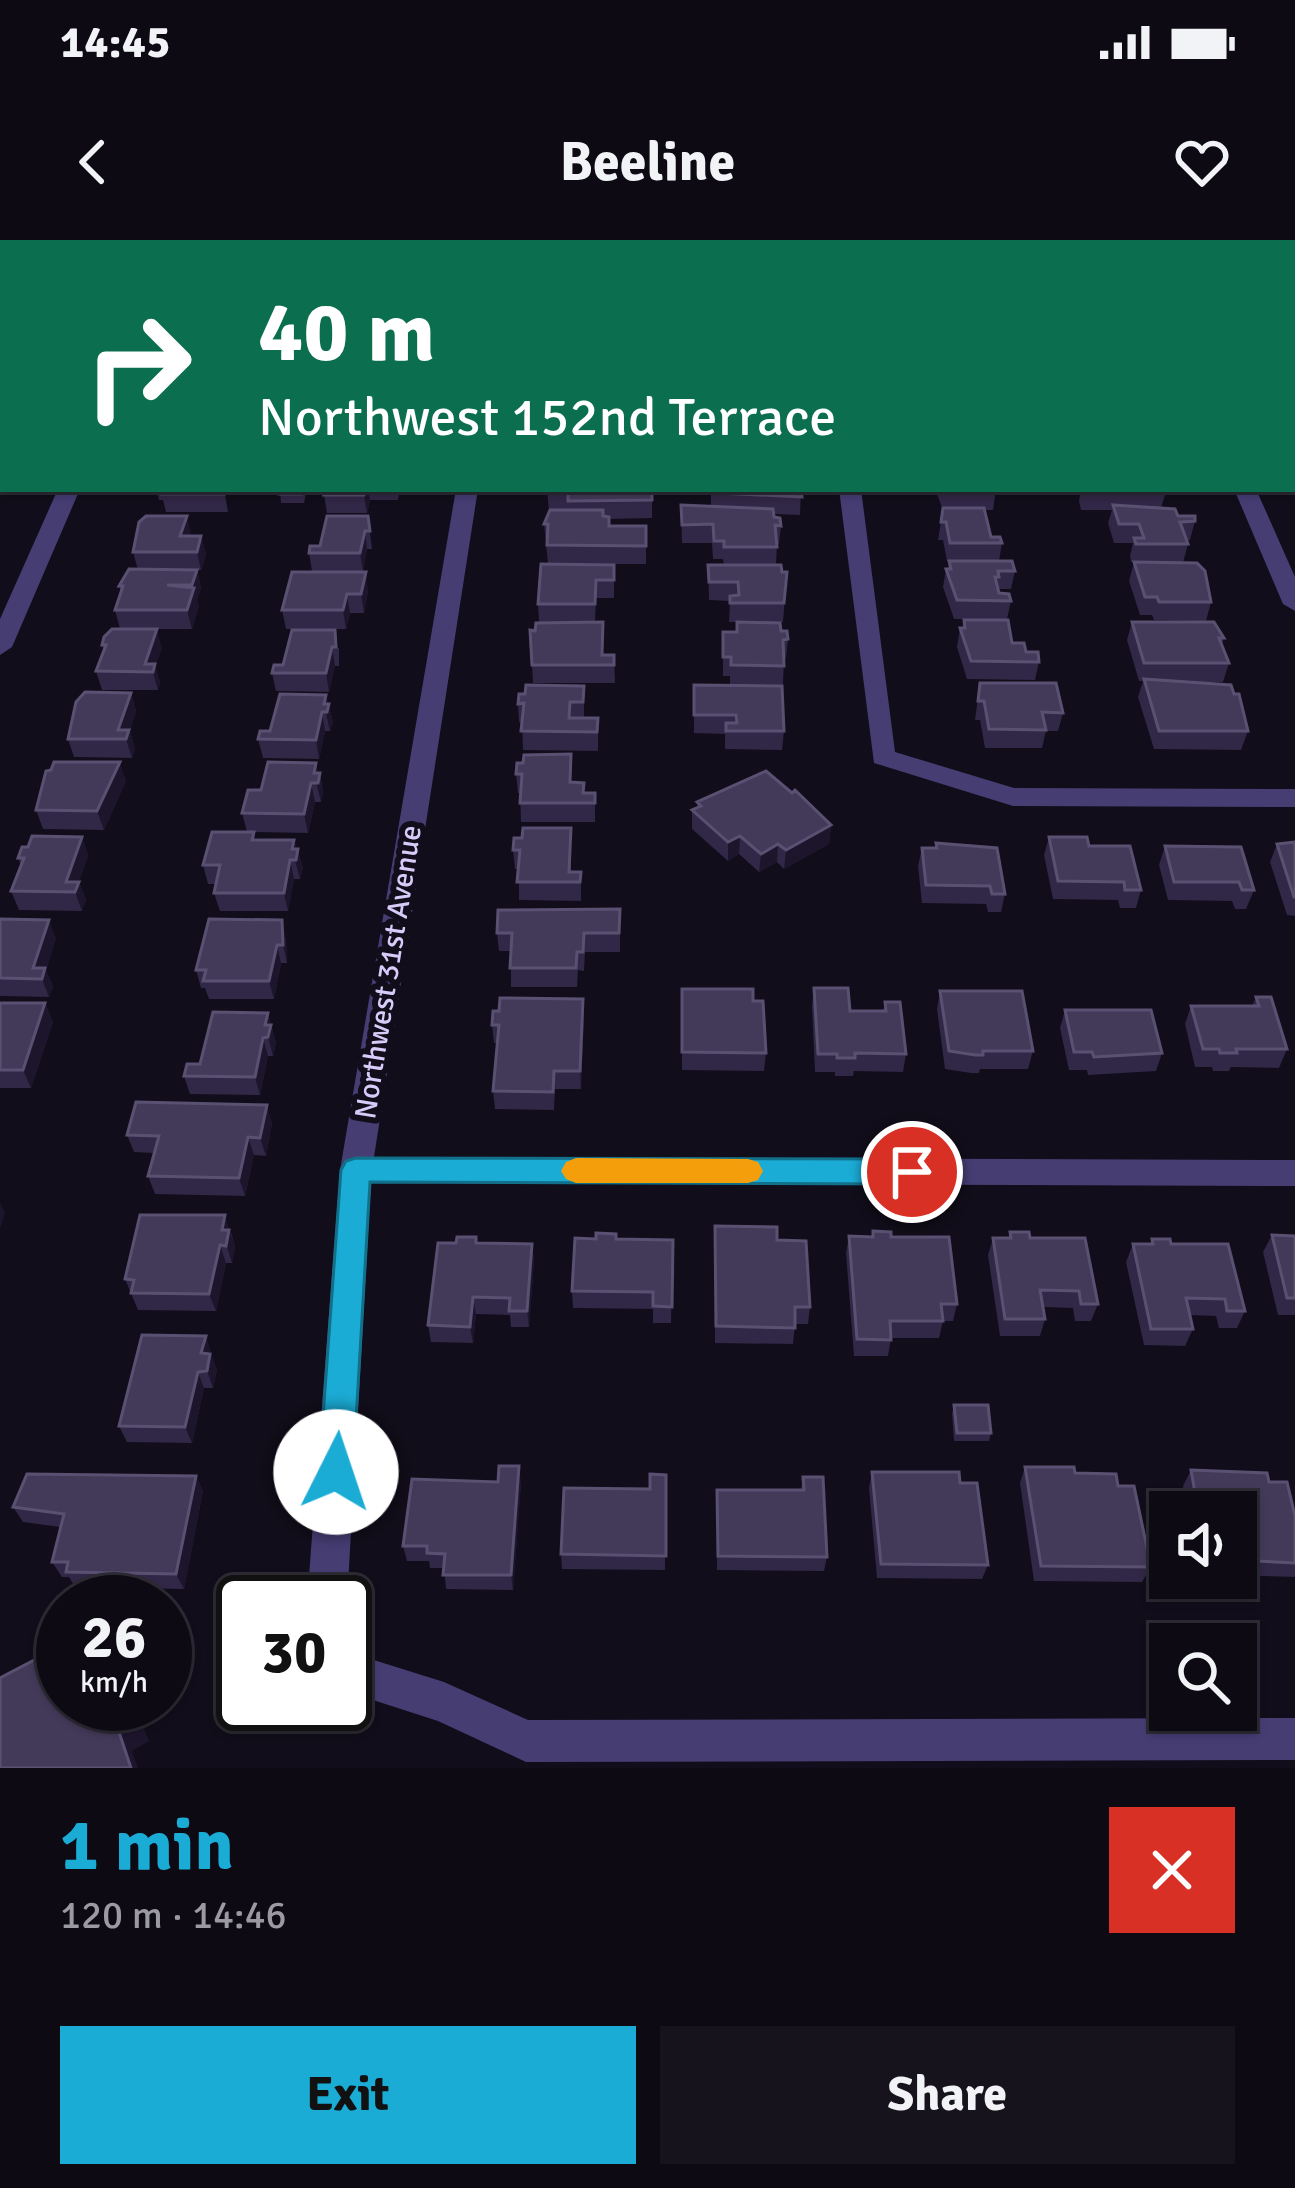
<!DOCTYPE html>
<html lang="en">
<head>
<meta charset="utf-8">
<style>
	:root { --surface:#0d0a14; --page:#16131d; --text:#f1f3f6; --muted:#9a9aa0; --line:#2d2b34; --accent:#1bacd6 }
	body { margin:0; font-family:Signika,sans-serif; background:var(--page); color:var(--text); height:100vh; display:flex; flex-direction:column; font-size:45px; white-space:nowrap }
	* { box-sizing:border-box; margin:0 }
	p { font-size:39px; color:var(--muted) }
	.icon { flex:none; width:66px; height:66px; fill:none; stroke:currentColor; stroke-width:2; stroke-linecap:round; stroke-linejoin:round }
	.map { position:relative; height:1528px; overflow:hidden }
	.drawer { display:flex; flex-direction:column; background:var(--surface); flex:1 }
	.drawer>* { flex:none }
	.top-card { position:absolute; left:0px; top:0px; width:1296px; height:252px; box-shadow:0 3px 9px #0004,0 0 0 3px var(--line); background:#0b6e4f; color:#fff; overflow:hidden }
	.controls { position:absolute; left:1149px; top:1251px; display:grid; gap:24px }
	.controls a { display:grid; place-items:center; width:108px; height:108px; border-radius:0px; background:var(--surface); box-shadow:0 3px 9px #0004,0 0 0 3px var(--line); font-size:60px }
	.speed { position:absolute; left:36px; top:1335px; display:flex; gap:24px; font-size:60px; font-weight:700; text-align:center }
	.speed>* { display:grid; place-content:center; width:156px; height:156px; border-radius:50%; background:var(--surface); box-shadow:0 3px 9px #0004,0 0 0 3px var(--line); line-height:1 }
	.speed small { font-size:30px; font-weight:400 }
	.speed .limit { border:6px solid #111; border-radius:18px; background:#fff; color:#111 }
	.pin { position:absolute; display:grid; place-items:center; width:102px; height:102px; color:#fff; margin:-51px; border:6px solid #fff; border-radius:50%; box-shadow:0 3px 12px #0007 }
	.me { position:absolute; width:132px; margin:-66px; rotate:4deg; stroke-linejoin:round; filter:drop-shadow(0 0 9px #0008) }
	.turn { display:flex; align-items:center; gap:42px; height:252px; padding:0 60px; font-size:54px }
	.turn .icon { width:156px; height:156px; stroke-width:2.5 }
	.turn b { display:block; font-size:84px; line-height:102px }
	.round { display:grid; place-items:center; flex:none; width:126px; height:126px; border-radius:0px; background:var(--page) }
	.head { display:flex; align-items:center; justify-content:space-between; height:204px; padding:0 60px }
	h1 { font-size:72px; font-weight:700; line-height:90px; color:var(--accent) }
	.primary-button { display:flex; gap:24px; margin-top:auto; padding:24px 60px }
	.primary-button a { flex:1; height:138px; border-radius:0px; background:var(--accent); color:#111; font-size:48px; font-weight:700; line-height:138px; text-align:center }
	.primary-button a+a { background:var(--page); color:var(--text) }
	.status { display:flex; justify-content:space-between; align-items:center; height:84px; padding:0 60px; background:var(--surface); direction:ltr }
	.status svg { height:33px; fill:currentColor }
	header { display:flex; justify-content:space-between; align-items:center; height:156px; padding:0 60px; background:var(--surface); font-size:54px; font-weight:700 }
	.map>svg:first-child { display:block }
	.lines { fill:none; stroke-linecap:round; stroke-linejoin:round }
	.minor { fill:#463d73; fill-rule:evenodd }
	.wall { fill:#312746 }
	.shaded-wall { fill:#1d152c }
	.building { fill:#433959; stroke:#5a5072; stroke-width:3 }
	.route { fill:#1bacd6; stroke:#12708b; stroke-width:3 }
	.slow { fill:#f59e0b }
	.labels { text-anchor:middle; stroke-width:12; stroke-linejoin:round; paint-order:stroke }
	.street-label { font-size:30px; fill:#d7ccf9; stroke:#110d1a }
</style>
</head>
<body>
<div class="status"><b>14:45</b><svg viewBox="0 0 49 12"><path d="M0 12V9h3v3zM5 12V6h3v6zM10 12V3h3v9zM15 12V0h3v12zM26 1h20v11H26zM47 4h2v5h-2z"/></svg></div>
<header><svg class="icon" aria-label="back" viewBox="0 0 24 24"><path d="M15 5l-7 7 7 7"/></svg>Beeline<svg class="icon" aria-label="heart" viewBox="0 0 24 24"><path d="M12 20l-8-8c-3-5 5-10 8-4 3-6 11-1 8 4z"/></svg></header>
<div class="map">
<svg width="1295" height="1528" viewBox="0 0 1295 1528">
	<rect width="100%" height="100%" fill="#110d1a"/>
	<g class="lines">
		<path class="minor" d="M0,192H3V204H0Z
			M1293,204H1295V216H1293Z
			M58,249H80L12,407L0,415V379Z
			M456,249H478L374,917L1295,920V946L371,943L347,1362L345,1366V1362H307L340,930Z
			M839,249H861L895,512L1014,548L1295,549V567L1013,566L874,523Z
			M1234,249H1256L1295,337V371L1283,364Z
			M345,1411L444,1442L528,1480L1295,1478V1520L526,1522L438,1481L345,1451Z"/>
	</g>
	<path class="wall" d="M1129,0H1148L1147,3H1130Z
		M0,119H3V160H0Z
		M156,249H224L228,272H166L163,260H159Z
		M280,249H321L320,254H306L304,263H281Z
		M326,249H400L398,260H370L367,273H327L324,255Z
		M547,249H652V278L609,279V286H646V324H548L544,284L549,271Z
		M699,249H801L800,275L774,274V277L781,286L779,304H777L776,325L782,332H787L783,382H729L730,361L709,360L708,325H724L723,319H713L712,303H682L681,265L711,266V252H699Z
		M935,249H996L993,270H985L991,297L1002,303L999,321L1015,331L1011,349H998L999,353L1011,361L1007,379H954L943,347L946,329H948L949,321H947L943,300H938L943,270Z
		M1081,249H1164L1166,252L1161,268L1195,281L1190,300H1186L1188,304L1183,323L1211,362L1206,381L1154,380L1152,375H1140L1129,341L1134,322H1131L1130,316L1133,303H1114L1108,283L1112,270H1081L1079,261Z
		M368,276L372,309H367L363,331H312L309,313Z
		M191,294V296H201L206,315L201,330H197L201,348L197,360L199,366L192,389H120L115,370L121,352L119,346L138,330L133,312Z
		M614,325V358H596L595,382L603,415H614L615,443H533L530,390L535,391L539,382L538,364Z
		M292,332L368,351L364,373H350L346,389H286L282,370Z
		M964,380L1012,403L1039,422L1035,440L967,439L957,407L960,388H962Z
		M1132,382L1224,398L1222,405L1229,423L1223,442H1183L1248,491L1241,510L1154,509L1138,457L1143,441H1139L1127,400Z
		M292,390L339,408V426H335L329,452L276,451L272,433L283,425Z
		M781,391L788,399L786,418H784L783,445L730,444V436H723V392Z
		M102,405L162,408L155,426L160,442L158,450H102L96,431L104,412Z
		M980,443L1063,473L1058,491H1046L1042,508H985L980,480H975Z
		M694,445L784,491L782,510L725,509V494L694,493Z
		M584,446V478H598V511L523,510L522,482H519L518,464Z
		M131,453L136,471L130,491L135,509L132,518L74,517L68,499Z
		M326,455L333,482L330,491H325L319,519L263,518L258,499Z
		M51,530L126,541L104,590L43,589L36,570Z
		M320,533L323,552L321,562H315L308,593L247,592L242,573L261,550Z
		M516,534L571,542L584,553H595V582H521L520,553H518Z
		M697,562L831,585L829,604L784,629L777,622L759,632L739,614L728,621L692,589V570L697,568Z
		M571,588V632H581V661L519,660V629H515L513,610L522,598Z
		M254,592L255,600H294L303,628L300,639H294L288,671H220L214,653L216,644H208L203,625Z
		M82,597L88,615L79,642L86,660L82,671L19,670L11,651L21,626L18,618L28,607Z
		M1049,597L1141,650L1136,668H1120L1118,660L1053,659L1044,615Z
		M1295,602V676L1287,675L1270,622L1277,604Z
		M1165,606L1254,650L1246,669H1235L1232,661L1168,660L1159,625Z
		M922,608L1005,654L1001,672H988L986,664L922,663L918,626Z
		M620,669V712H585L584,731L578,730L577,747H511V711H499L497,693Z
		M0,679L56,698L46,730L53,747L49,757L0,756Z
		M286,698L287,723H281L274,759H209L205,748H201L196,730Z
		M814,748L850,771H883L885,762L906,814L903,832L854,831L853,836H835V832H815L812,766Z
		M682,749L766,813L764,831L682,830Z
		M940,751L1033,811L1028,829H980L979,833H971L945,829L937,769Z
		M1256,757L1287,809L1279,828L1231,827L1229,831H1213L1212,827H1195L1185,784L1191,766H1252Z
		M0,763H45L53,782L31,848H0Z
		M1065,770L1162,813L1156,831L1088,835L1087,830H1069L1060,788Z
		M268,773L276,803L273,816H268L260,855L190,854L184,836Z
		M584,777L581,849H555L554,870L495,869L493,851L497,803H494L492,785Z
		M272,883L266,916L254,915L245,956L155,954L148,936L154,913L134,912L127,895Z
		M715,986L777,1000L810,1067L808,1084H795L793,1104L715,1103Z
		M873,991L891,997L957,1064L953,1081H943L939,1098H891L888,1116H854L846,1013L849,996L872,997Z
		M231,992L235,1007L232,1023H226L216,1071L138,1070L125,1039Z
		M1010,992L1030,998L1098,1064L1091,1081H1075L1073,1068L1043,1067L1045,1079L1040,1096H1000L988,1015L993,998H1008Z
		M1272,995L1295,996V1075H1278L1263,1012Z
		M596,999L673,1000L671,1083H653V1069L573,1068L572,1051Z
		M1152,999L1171,1004L1245,1071L1237,1088H1219L1216,1076L1189,1075L1193,1089L1185,1106L1144,1105L1126,1022L1133,1004H1150Z
		M476,1003L532,1004L534,1021L529,1087H511L510,1075L476,1074L473,1103L431,1102L428,1085Z
		M212,1113L211,1117L217,1130L213,1148H204L192,1203L127,1202L119,1186Z
		M954,1165L991,1193L989,1201H954L952,1173Z
		M1025,1227L1118,1246L1151,1327L1142,1342L1034,1341L1020,1243Z
		M1191,1230L1269,1242L1295,1276V1337L1236,1335V1272H1170V1333L1159,1272L1168,1257H1185L1183,1246Z
		M872,1232L960,1243L988,1325L982,1339L877,1338L869,1248Z
		M666,1235L665,1330L562,1329L561,1314Z
		M196,1236L203,1251L184,1349L75,1347L69,1337H62L52,1322L60,1287L23,1282L13,1267Z
		M803,1237L827,1317L824,1331L717,1330V1250H801Z
		M521,1242L513,1350L446,1349L444,1328H430L429,1321H407L403,1306Z"/>
	<path class="shaded-wall" d="M366,249H368L370,260L367,273L364,255Z
		M187,276L191,294L185,314L180,296Z
		M365,291L367,309L363,331L360,313Z
		M201,296L206,315L201,330L197,312Z
		M197,330L201,348L197,360L199,366L192,389L187,370L193,352L192,345Z
		M366,332L368,351L364,373L361,354Z
		M347,354L350,373L346,389L343,370Z
		M157,389L162,408L155,426L160,442L158,450L153,432L145,424Z
		M332,407L335,426L329,452L326,433Z
		M131,453L136,471L130,491L135,509L132,518L126,499L118,490Z
		M326,455L333,482L330,491L324,464Z
		M322,472L325,491L319,519L316,500Z
		M120,522L126,541L104,590L97,571Z
		M316,523L323,552L321,562L314,533Z
		M311,543L315,562L308,593L304,574Z
		M831,585L829,604L784,629L786,610Z
		M740,596L739,614L728,621V602Z
		M82,597L88,615L78,646L79,642L86,660L82,671L75,652L66,642Z
		M294,600L303,628L300,639L292,609Z
		M778,604L777,622L759,632L761,614Z
		M290,620L294,639L288,671L284,653Z
		M49,680L56,698L46,730L53,747L49,757L42,739L33,728Z
		M282,680L286,698L287,723L283,705Z
		M277,705L281,723L274,759L269,741Z
		M583,759L584,777L581,849L580,831Z
		M45,763L53,782L31,848L23,830Z
		M268,773L276,803L273,816L265,785Z
		M263,798L268,816L260,855L255,837Z
		M267,865L272,883L266,916L260,898Z
		M248,897L254,915L245,956L239,938Z
		M0,962L5,973L0,989Z
		M225,975L235,1007L232,1023L222,990Z
		M532,1004L534,1021L529,1087L527,1071Z
		M220,1005L226,1023L216,1071L209,1054Z
		M473,1057L476,1074L473,1103L470,1087Z
		M206,1096L217,1130L213,1148L201,1113Z
		M198,1132L204,1148L192,1203L185,1187Z
		M519,1226L521,1242L513,1350L511,1335Z
		M196,1236L203,1251L184,1349L176,1334Z
		M129,1464H135L149,1501L132,1511L138,1528H131L119,1492Z"/>
	<path class="building" d="M1293,114H1295V145L1293,141Z
		M0,119H3V142H0Z
		M164,249H224V254H162Z
		M280,249H303L302,254H279Z
		M326,249H366L364,255H324Z
		M547,249H652V260L568,261V253H547Z
		M719,249H801L802,257L718,253Z
		M944,249H996L997,251H945Z
		M1084,249H1164L1166,252H1085Z
		M681,265L773,269L774,277L780,278L781,286L775,285L777,307H724V301H714L713,284L682,285Z
		M1113,265L1175,269L1178,276H1195V281L1180,282L1188,304H1136L1134,298H1144L1139,284H1119Z
		M943,268H984L991,297H1000L1002,303H950L946,282H941Z
		M550,270H603V276L609,277V286H646V306L547,305L548,284H544Z
		M146,276H187L180,296H201L197,312H133L139,282Z
		M327,276H368L370,291H365L360,313H309L310,306H320Z
		M949,321H1012L1015,331H998L999,337H995L999,353L1009,354L1011,361L957,360L946,329H951Z
		M1134,322L1197,323L1205,331L1211,362H1159L1157,357H1145Z
		M541,324L614,325V340H596L595,364H538Z
		M708,325H781L782,332H787L784,363H730V356L739,355L738,342H709Z
		M129,329L197,330L192,345H167L194,348L187,370H115L123,346H119Z
		M292,332H366L361,354H347L343,370H282Z
		M964,380H1008L1012,403H1024L1026,412H1038L1039,422L971,421L960,388H965Z
		M603,382L602,415H614V425H532L530,390L535,391L536,383Z
		M737,382L780,383L781,391H787L788,399L783,400L784,426L731,425V417H723V392H737Z
		M1132,382H1214L1224,398H1219L1229,423H1144Z
		M112,389H157L145,424H155L153,432L96,431L106,405H102L104,397Z
		M292,390H335L336,407H332L326,433H272L274,425H283Z
		M1144,439L1231,445L1234,454H1239L1248,491H1159Z
		M980,443H1056L1063,473L1042,472L1046,490L989,489L984,461H978Z
		M526,445L584,446L583,462H570L569,478H598L597,492L521,491L524,463L518,464L519,454H525Z
		M694,445L782,446L784,491H726V483H737L736,475H694Z
		M85,452L131,453L118,490H129L126,499H68L76,462Z
		M280,454L326,455L324,464H329L327,472H322L316,500L258,499L260,491H270Z
		M571,514L570,542L584,543L583,553H595V563H520L522,534H516L517,523H523L524,515Z
		M54,522H120L97,571L36,570L46,531L51,530Z
		M268,522L316,523L314,533H320L318,543H311L304,574L242,573L248,550H261Z
		M766,531L792,553L795,550L831,585L786,610L778,604L761,614L740,596L728,602L692,570L701,566L697,562Z
		M523,588H571L569,632H581L580,642H517L520,610H513L514,598H522Z
		M212,592H254L252,600H294L292,609H298L296,620H290L284,653H214L220,625H203Z
		M32,596L82,597L66,642H79L75,652L11,651L24,618H18L22,607H28Z
		M1049,597H1087L1089,606H1130L1141,650H1125L1124,642L1058,641Z
		M1295,602V657H1294L1277,604Z
		M936,603L997,608L1005,654H992L990,646L926,645L922,608H937Z
		M1165,606L1241,607L1254,650H1242L1239,642H1174Z
		M620,669L619,693H584L583,712H577L576,728H510L512,693H497L498,670Z
		M0,679L49,680L33,728H45L42,739L0,738Z
		M209,679L282,680L283,705H277L269,741H203L206,730H196Z
		M814,748H848L850,771H886L885,762H900L906,814L855,813V818H837V814H818Z
		M682,749H753V761H763L766,813L682,812Z
		M940,751H1022L1033,811H983V815H975L949,811Z
		M1256,757H1271L1287,809H1236L1237,813H1220L1219,809H1203L1191,766H1259Z
		M500,758L583,759L580,831H554L553,852L493,851L499,785H492L493,771H499Z
		M0,763H45L23,830H0Z
		M1065,770H1151L1162,813L1094,817L1092,812H1074Z
		M213,772L268,773L265,785H271L268,797L263,798L255,837L184,836L187,824H200Z
		M136,862L267,865L260,898L248,897L239,938L148,936L159,896L127,895Z
		M140,975H225L222,990H229L226,1006L220,1005L209,1054L131,1053L134,1040L125,1039Z
		M715,986L777,987V1000L806,1001L810,1067H795V1088L716,1086Z
		M873,991L891,992V997H949L957,1064H941L943,1081H890L891,1100L857,1099L849,996L873,997Z
		M1010,992H1029L1030,998H1085L1098,1064H1081L1079,1051L1040,1050L1045,1079H1005L993,998H1011Z
		M596,993L616,994V999L673,1000L672,1067L653,1066V1052L572,1051L575,998L596,999Z
		M1272,995L1295,996V1058H1287Z
		M457,997H476V1003L532,1004L527,1071H509L510,1058L473,1057L470,1087L428,1085L438,1003H456Z
		M1152,999H1170L1171,1004H1228L1245,1071H1227L1225,1059L1186,1058L1193,1089H1151L1133,1004H1153Z
		M142,1095L206,1096L201,1113L210,1114L207,1131L198,1132L185,1187L119,1186Z
		M954,1165H988L991,1193H957Z
		M499,1226H519L511,1335H443L445,1314L427,1313V1306H403L412,1239L498,1242Z
		M1025,1227H1074L1075,1233L1116,1234L1118,1246H1134L1151,1327L1041,1326Z
		M1191,1230L1267,1233L1269,1242H1287L1295,1276V1323L1236,1320V1272H1170L1168,1257L1196,1258Z
		M872,1232H959L960,1243H977L988,1325L881,1324Z
		M27,1234L196,1236L176,1334L66,1332L68,1322H52L64,1274L13,1267Z
		M650,1234L666,1235V1316L561,1314L564,1248L650,1249Z
		M803,1237H823L827,1317L718,1316L717,1250H804Z
		M63,1405V1464H129L136,1483L119,1492L131,1528H0V1438Z"/>
	<path class="route" d="M356,918L912,919L923,923L927,932L923,940L912,944L370,942L353,1232L348,1244L336,1248L324,1244L319,1232L341,930L346,921Z"/>
	<path class="slow" d="M576,918L748,919L758,922L763,931L758,940L748,943H576L566,939L561,931L566,922Z"/>
	<g class="labels">
		<g class="street-label">
			<text transform="translate(388 732) rotate(-81)" y="10">Northwest 31st Avenue</text>
		</g>
	</g>
</svg>
<div class="controls">
<a><svg class="icon" aria-label="sound" viewBox="0 0 24 24"><path d="M4 9h4l5-4v14l-5-4H4zM17 9q2 3 0 6"/></svg></a>
<a><svg class="icon" aria-label="search" viewBox="0 0 24 24"><circle cx="10" cy="10" r="6"/><path d="M15 15l6 6"/></svg></a>
</div>
<div class="speed"><div>26<small>km/h</small></div><div class="limit">30</div></div>
<div class="pin" style="left:912px;top:932px;background:#d93025"><svg class="icon" aria-label="arrive" viewBox="0 0 24 24"><path d="M6 21V4h12l-3 4 3 4H6"/></svg></div>
<svg class="me" style="left:336px;top:1232px" viewBox="-20 -20 40 40"><circle r="19" fill="#fff"/><path d="M0-13L10 11 0 6-10 11z" fill="#1bacd6"/></svg>
<div class="top-card">
<div class="turn"><svg class="icon" aria-label="right" viewBox="0 0 24 24"><path d="M7 20v-9h11M14 6l5 5-5 5"/></svg><div><b>40 m</b>Northwest 152nd Terrace</div></div>
</div>
</div>
<section class="drawer">
<div class="head"><div><h1>1 min</h1><p>120 m · 14:46</p></div><a class="round" style="background:#d93025;color:#fff"><svg class="icon" aria-label="close" viewBox="0 0 24 24"><path d="M6 6l12 12M18 6L6 18"/></svg></a></div>
<div class="primary-button"><a>Exit</a><a>Share</a></div>
</section>
</body>
</html>
